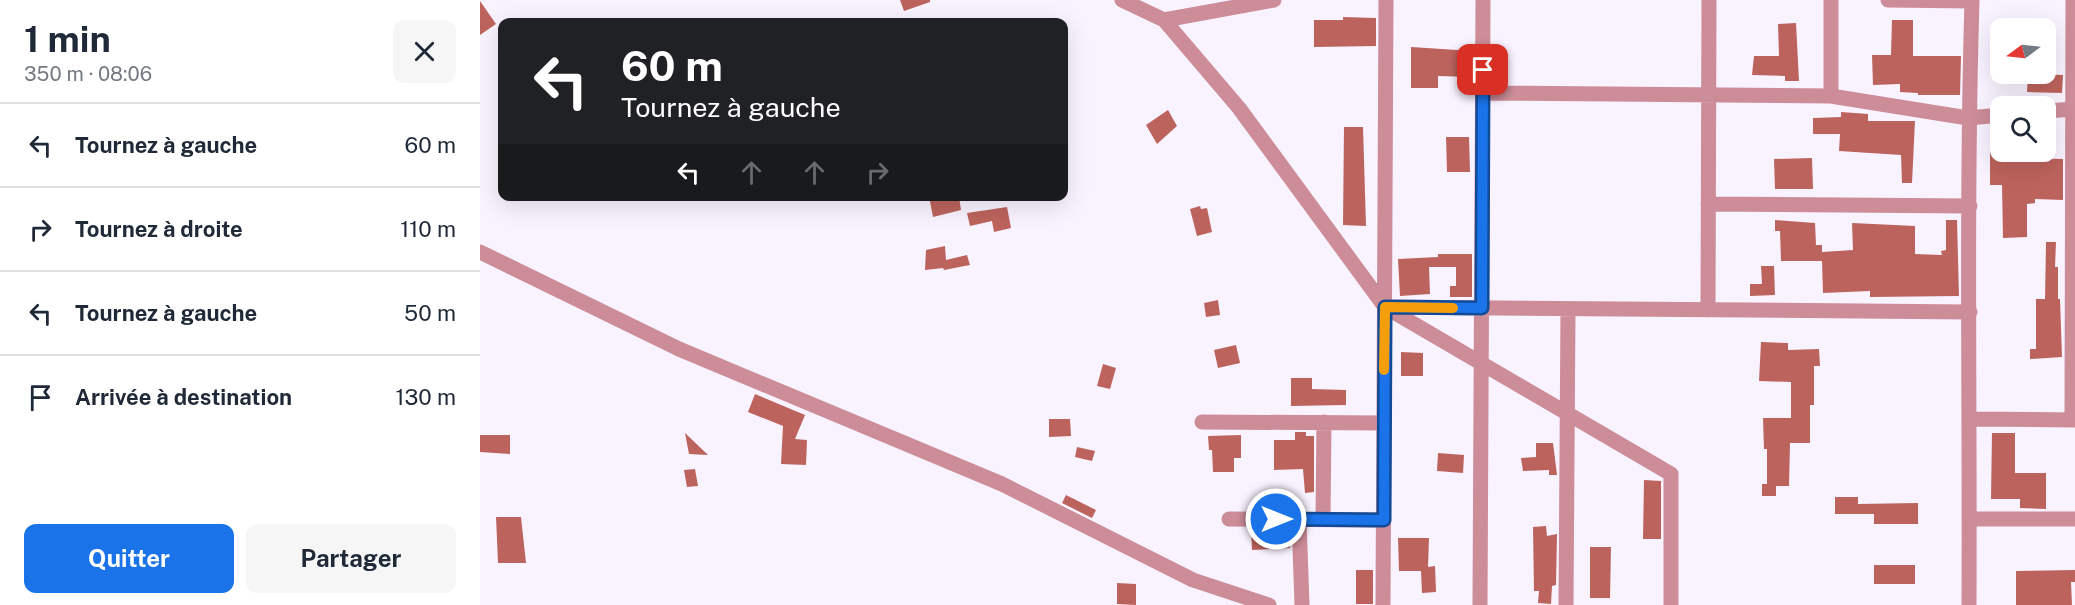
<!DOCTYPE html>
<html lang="fr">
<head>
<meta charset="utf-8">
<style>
	:root { --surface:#fff; --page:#f6f6f7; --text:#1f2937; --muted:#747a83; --line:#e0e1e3; --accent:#1a73e8 }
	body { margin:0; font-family:"Public Sans",sans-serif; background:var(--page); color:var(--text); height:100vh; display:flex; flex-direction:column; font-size:22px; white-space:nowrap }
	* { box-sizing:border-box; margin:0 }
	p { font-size:20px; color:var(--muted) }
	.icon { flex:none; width:33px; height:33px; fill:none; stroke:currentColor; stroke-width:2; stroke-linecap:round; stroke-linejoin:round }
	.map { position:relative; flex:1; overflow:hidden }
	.panel { display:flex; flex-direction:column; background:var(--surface); width:480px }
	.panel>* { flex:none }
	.banner { position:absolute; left:18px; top:18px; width:570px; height:183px; border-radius:12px; box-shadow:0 6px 24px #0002; background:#202124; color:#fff; overflow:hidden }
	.needle { width:39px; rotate:255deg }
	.fabs { position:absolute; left:1510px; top:18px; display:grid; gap:12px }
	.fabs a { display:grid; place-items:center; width:66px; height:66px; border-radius:12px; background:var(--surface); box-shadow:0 6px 24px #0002; font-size:30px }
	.pin { position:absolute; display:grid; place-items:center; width:51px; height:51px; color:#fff; margin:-26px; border-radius:12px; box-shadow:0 3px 9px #0006 }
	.me { position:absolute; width:66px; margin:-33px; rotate:90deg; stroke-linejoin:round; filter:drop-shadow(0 0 4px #0008) }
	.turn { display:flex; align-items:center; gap:21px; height:126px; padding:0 24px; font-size:27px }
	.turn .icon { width:78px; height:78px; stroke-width:2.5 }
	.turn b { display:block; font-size:42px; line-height:51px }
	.lanes { display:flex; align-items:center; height:57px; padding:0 24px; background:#0003; justify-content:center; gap:30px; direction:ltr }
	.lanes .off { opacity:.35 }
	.round { display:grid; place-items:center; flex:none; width:63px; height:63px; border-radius:12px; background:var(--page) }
	.head { display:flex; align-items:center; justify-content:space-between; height:102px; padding:0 24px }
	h1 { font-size:36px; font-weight:700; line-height:45px }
	.action { display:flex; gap:12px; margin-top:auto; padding:12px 24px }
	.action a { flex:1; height:69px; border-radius:12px; background:var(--accent); color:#fff; font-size:24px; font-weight:700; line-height:69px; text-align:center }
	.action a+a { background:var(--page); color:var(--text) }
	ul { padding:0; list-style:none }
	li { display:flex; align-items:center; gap:18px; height:84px; padding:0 24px; border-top:2px solid var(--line) }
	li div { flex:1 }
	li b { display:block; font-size:22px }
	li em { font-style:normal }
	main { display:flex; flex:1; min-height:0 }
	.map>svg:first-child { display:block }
	.building { fill:#bd635d }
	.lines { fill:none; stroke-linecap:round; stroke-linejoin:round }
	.minor { stroke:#cc8c98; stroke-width:15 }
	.route-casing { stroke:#114b97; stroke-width:15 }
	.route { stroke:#1a73e8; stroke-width:10 }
	.slow { stroke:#f59e0b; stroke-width:10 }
</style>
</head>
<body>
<main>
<section class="panel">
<div class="head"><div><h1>1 min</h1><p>350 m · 08:06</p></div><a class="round"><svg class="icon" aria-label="close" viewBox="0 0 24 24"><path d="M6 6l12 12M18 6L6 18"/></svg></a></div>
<ul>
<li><svg class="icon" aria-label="left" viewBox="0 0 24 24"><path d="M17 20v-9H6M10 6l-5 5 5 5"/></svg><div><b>Tournez à gauche</b></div><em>60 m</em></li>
<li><svg class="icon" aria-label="right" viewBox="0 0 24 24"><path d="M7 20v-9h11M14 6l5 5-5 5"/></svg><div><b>Tournez à droite</b></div><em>110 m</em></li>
<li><svg class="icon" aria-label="left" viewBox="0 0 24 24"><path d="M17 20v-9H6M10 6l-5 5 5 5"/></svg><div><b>Tournez à gauche</b></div><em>50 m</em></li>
<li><svg class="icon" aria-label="arrive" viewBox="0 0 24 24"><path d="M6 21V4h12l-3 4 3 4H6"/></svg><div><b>Arrivée à destination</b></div><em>130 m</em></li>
</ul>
<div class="action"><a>Quitter</a><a>Partager</a></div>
</section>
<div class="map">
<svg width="1595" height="605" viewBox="0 0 1595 605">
	<rect width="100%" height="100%" fill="#f9f2ff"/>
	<path class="building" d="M420,0H450V2L424,11Z
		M0,1L16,24L0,35Z
		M863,17L896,18V46L834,47V20H863Z
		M1412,20H1433V56H1481L1480,95H1438V93L1420,92V84L1393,85L1392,55H1411Z
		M1316,23L1319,81H1305V76L1272,75L1274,56H1299L1298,24Z
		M931,47L993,51V77L958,76V88H931Z
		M1548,74L1583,75L1582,93L1547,92Z
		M688,110L697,126L677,144L666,125Z
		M1361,112L1388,114V121H1435L1432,183H1422L1421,155L1359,151L1360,134H1333V118L1361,117Z
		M864,127H883L886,226L863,225Z
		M1521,129V152H1539V158L1583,159V200L1555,199V203L1547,204V237L1523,238L1522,185H1510V130Z
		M966,137H989L990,172H967Z
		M1332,158L1333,189H1295L1294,159Z
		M449,196H479L481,210L453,217Z
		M720,206L721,209L727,208L732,232L717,236L710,209Z
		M527,207L531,228L514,232L512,221L490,226L487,213Z
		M1295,220L1335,223L1336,245H1342V252L1373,250L1372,223L1435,226V254L1462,255L1461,251L1466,250V220H1477L1479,296L1390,297V291L1343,293L1342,261H1301L1300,231H1295Z
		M1566,242H1576L1575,267H1578V299H1580L1582,357L1550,359V349H1556V299H1565Z
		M465,246L466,260L487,255L490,265L464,270L463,268L445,270L446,250Z
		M958,254H992V297H970V286H976V267H949L950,294L920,296L918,259L958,257Z
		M1281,266H1294L1295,295L1270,296V284H1282Z
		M738,300L740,315L726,317L724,303Z
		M1281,342L1308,343V350L1339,349L1340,366H1334V405H1330V443H1310L1309,486H1296V496H1282V484H1287V449H1284L1283,418H1311V382L1279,381Z
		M756,345L760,363L738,368L734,350Z
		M921,352L943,353V376H921Z
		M623,364L636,368L630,389L617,386Z
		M811,378H832V389L866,390V405L811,406Z
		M275,394L325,415L315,439L327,440L326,465L301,464L303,426L268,412Z
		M569,419H590L591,436L569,437Z
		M815,432H826V436H834V492L825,493L823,469L794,470V440H815Z
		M205,433L228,455L209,454Z
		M1512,433H1535V473H1566V509L1540,508V499H1511Z
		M0,435H30V454L0,452Z
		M761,435V458H754V472H733L732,450H729L728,436Z
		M1056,443H1073L1077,475H1069V470L1043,471L1041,458L1056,457Z
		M597,447L615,451L612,461L595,457Z
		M958,453L984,455L983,473L957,471Z
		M215,469L218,486L207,487L204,470Z
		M1164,480L1181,481V539H1163Z
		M586,495L616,510L612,518L582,503Z
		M1355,497H1378V504L1438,503V524H1394V514H1355Z
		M16,517H41L46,563H18Z
		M1066,526L1067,536L1077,534L1076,585L1072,586L1071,604L1058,603L1059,591H1054L1053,527Z
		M771,529H809L810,548L772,550Z
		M918,538H949L948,567L955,566L956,592L942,593L941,571H919Z
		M1110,547H1131L1130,598H1110Z
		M1394,565H1435V584H1394Z
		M876,570H893V604H876Z
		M1595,570V582H1591L1592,605H1536V571Z
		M637,583L656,584V605L637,604Z"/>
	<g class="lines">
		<path class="minor" d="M642,0L684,20L759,108L905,307L1191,474V605
			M1408,0L1492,1
			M684,20L794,0
			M1003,93L1351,96L1488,118L1521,115
			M1351,96V0
			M1566,111L1595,109
			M1228,204L1490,206
			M0,252L199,349L522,484L713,580L789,605
			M908,307L1490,312
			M1228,310L1229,0
			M1490,419L1595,420
			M1592,420L1593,0
			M722,422L904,423
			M749,519L904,520
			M819,519L822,605
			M843,519L844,422
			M1489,519H1595
			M903,605L906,0
			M1000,605L1003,0
			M1086,605L1088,309
			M1489,605C1490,403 1486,201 1492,0"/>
	</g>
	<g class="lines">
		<defs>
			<path id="route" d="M796,519L904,520L905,307L1002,308L1003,70"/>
		</defs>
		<use href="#route" class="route-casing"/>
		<use href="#route" class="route"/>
		<path class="slow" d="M904,370L905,307L973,308"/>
	</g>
</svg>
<div class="fabs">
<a><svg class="needle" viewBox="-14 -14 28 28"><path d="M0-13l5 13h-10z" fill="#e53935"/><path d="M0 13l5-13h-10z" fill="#747a83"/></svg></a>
<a><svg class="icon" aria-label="search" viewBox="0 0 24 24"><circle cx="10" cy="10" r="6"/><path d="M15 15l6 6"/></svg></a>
</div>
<div class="pin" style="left:1003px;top:70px;background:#d93025"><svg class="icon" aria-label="arrive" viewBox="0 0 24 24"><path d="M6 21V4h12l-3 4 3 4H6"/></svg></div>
<svg class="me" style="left:796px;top:519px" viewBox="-20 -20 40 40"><circle r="17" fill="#1a73e8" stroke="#fff" stroke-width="3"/><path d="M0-11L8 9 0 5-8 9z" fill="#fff"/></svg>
<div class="banner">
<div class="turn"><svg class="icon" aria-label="left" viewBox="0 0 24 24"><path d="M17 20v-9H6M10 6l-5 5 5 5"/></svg><div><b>60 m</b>Tournez à gauche</div></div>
<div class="lanes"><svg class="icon" aria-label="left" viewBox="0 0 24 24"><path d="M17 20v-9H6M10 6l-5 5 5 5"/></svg><svg class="icon off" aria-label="ahead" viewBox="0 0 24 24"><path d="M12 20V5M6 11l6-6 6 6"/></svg><svg class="icon off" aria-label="ahead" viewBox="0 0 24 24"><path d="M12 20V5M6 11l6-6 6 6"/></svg><svg class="icon off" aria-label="right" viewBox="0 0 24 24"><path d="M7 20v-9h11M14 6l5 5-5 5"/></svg></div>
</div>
</div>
</main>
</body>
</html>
